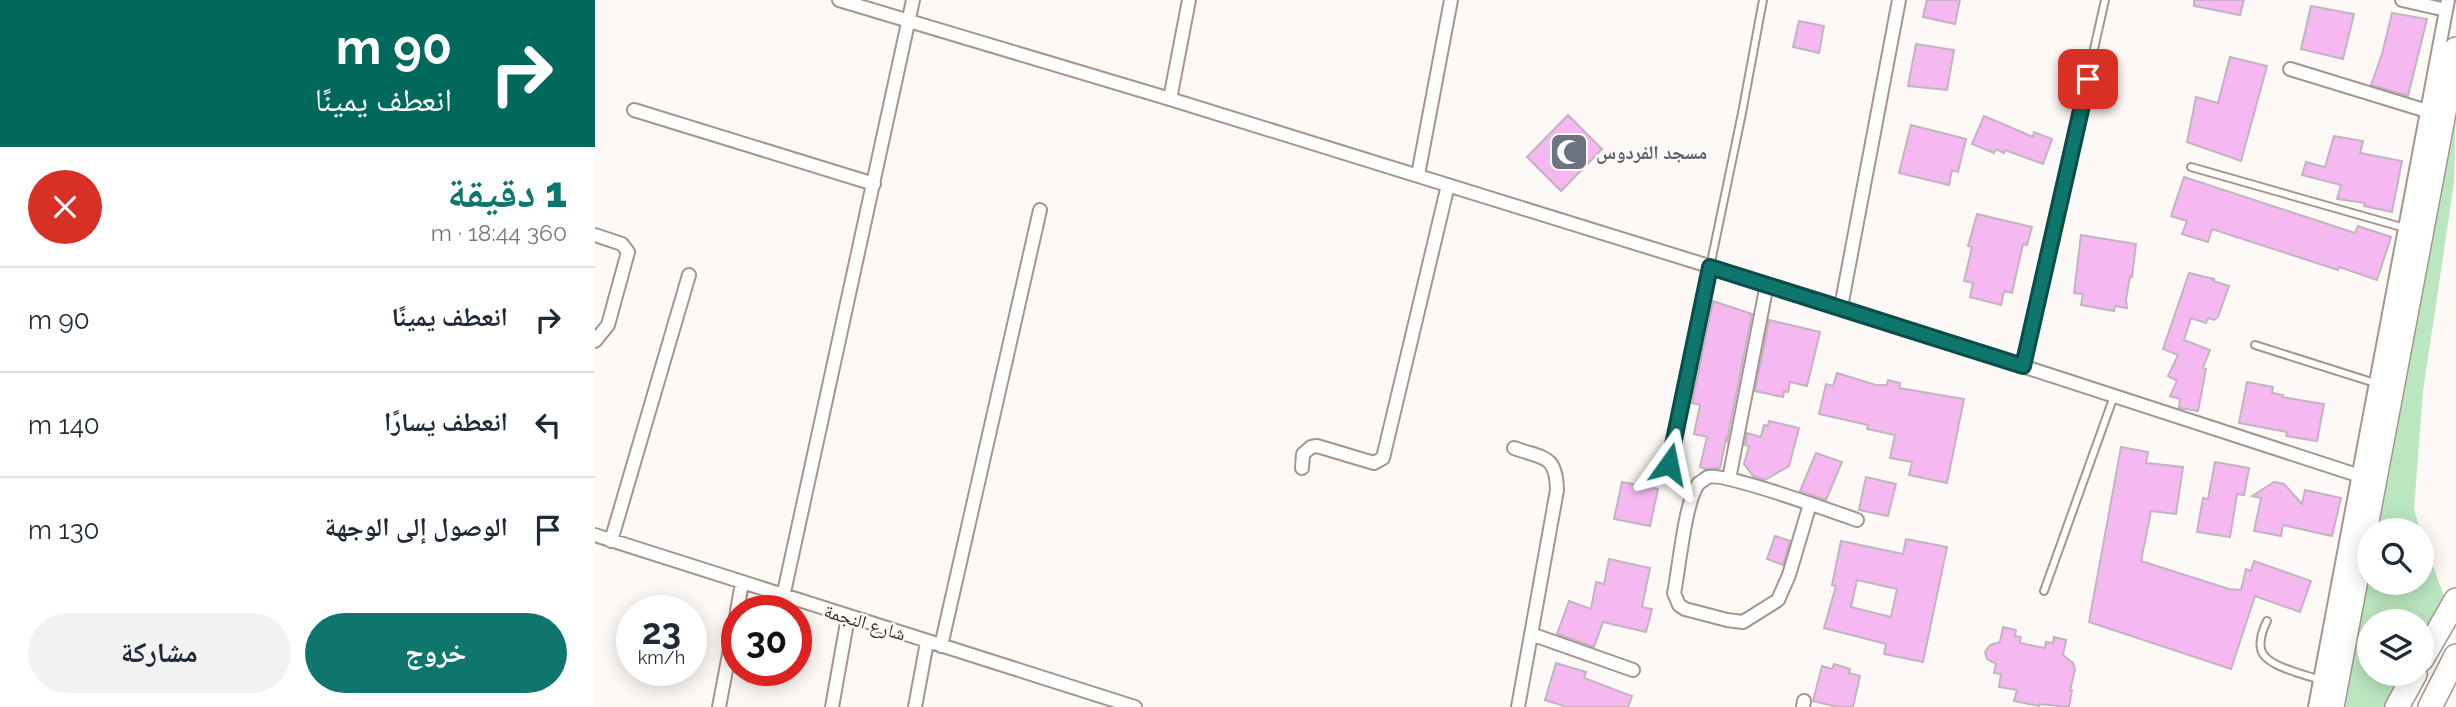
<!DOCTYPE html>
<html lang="ar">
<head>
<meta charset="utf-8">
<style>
	:root { --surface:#fff; --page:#f2f2f3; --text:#1f2937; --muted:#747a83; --line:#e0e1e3; --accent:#0f766e }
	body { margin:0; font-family:Raleway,"Noto Naskh Arabic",sans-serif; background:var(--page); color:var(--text); direction:rtl; height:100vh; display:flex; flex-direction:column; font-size:26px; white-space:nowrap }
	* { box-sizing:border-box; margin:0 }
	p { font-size:23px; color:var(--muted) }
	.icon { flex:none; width:38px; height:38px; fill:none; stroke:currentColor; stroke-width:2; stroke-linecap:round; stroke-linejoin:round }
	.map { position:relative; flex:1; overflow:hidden; direction:ltr }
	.details { display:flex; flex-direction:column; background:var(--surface); width:595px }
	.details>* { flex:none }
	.top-card { background:#00695c; color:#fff; overflow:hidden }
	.fabs { position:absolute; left:1762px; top:518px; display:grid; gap:14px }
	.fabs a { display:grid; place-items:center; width:77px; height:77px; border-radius:50%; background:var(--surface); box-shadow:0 4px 18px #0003; font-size:35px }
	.speed { position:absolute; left:21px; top:595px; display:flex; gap:14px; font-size:35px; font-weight:700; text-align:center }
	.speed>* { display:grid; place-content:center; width:91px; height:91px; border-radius:50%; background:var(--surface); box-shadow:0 4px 18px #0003; line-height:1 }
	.speed small { font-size:18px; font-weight:400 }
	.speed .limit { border:10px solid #d22; background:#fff; color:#111 }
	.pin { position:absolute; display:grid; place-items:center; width:60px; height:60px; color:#fff; margin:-30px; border-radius:14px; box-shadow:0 4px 10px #0006 }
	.me { position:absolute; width:77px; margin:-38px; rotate:12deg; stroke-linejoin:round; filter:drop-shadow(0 0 5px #0008) }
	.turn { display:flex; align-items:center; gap:24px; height:147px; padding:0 28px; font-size:32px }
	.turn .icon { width:91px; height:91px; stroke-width:2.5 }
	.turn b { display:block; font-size:49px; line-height:60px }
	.round { display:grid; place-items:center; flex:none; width:74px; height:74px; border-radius:37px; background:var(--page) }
	.overview { display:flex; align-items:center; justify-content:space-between; height:119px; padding:0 28px }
	h1 { font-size:42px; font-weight:800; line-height:52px; color:var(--accent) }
	.primary-button { display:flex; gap:14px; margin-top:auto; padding:14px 28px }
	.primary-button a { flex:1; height:80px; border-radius:42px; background:var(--accent); color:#fff; font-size:28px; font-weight:800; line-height:80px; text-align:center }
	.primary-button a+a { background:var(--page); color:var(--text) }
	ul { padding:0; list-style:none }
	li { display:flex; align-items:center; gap:21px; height:105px; padding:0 28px; border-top:2px solid var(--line) }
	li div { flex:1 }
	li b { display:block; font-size:26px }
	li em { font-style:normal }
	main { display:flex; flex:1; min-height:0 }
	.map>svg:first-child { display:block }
	.green { fill:#bbe7c0 }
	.building { fill:#f5b8f0; stroke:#c2b4c1; stroke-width:2; fill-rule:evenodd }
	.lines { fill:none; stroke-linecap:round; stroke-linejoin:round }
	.lane-casing { stroke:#a5968c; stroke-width:10 }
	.street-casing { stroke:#a5968c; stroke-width:16 }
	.highway-casing { stroke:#a5968c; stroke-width:26 }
	.lane { stroke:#fff; stroke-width:6 }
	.street { stroke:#fff; stroke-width:12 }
	.highway { stroke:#fff; stroke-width:23 }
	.route-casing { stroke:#0a4d48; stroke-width:18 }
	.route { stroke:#0f766e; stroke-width:12 }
	.labels { text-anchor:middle; stroke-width:5; stroke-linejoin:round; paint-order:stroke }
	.worship-label { font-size:19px; font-weight:bold; fill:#5b616d; stroke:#fdf9f7; text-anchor:start }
	.street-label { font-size:19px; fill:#38322e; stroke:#fdf9f7 }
</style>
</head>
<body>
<main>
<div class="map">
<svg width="1861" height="707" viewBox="0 0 1861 707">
	<rect width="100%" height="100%" fill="#fdf9f7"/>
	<path class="green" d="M1861,105L1859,183L1828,391L1819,509L1825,530H1777L1810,373Z
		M1827,536L1849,596L1827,641V621H1774V674H1811L1795,707H1748L1774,546V583H1827Z"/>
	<path class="building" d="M1332,0H1365L1360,24L1328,17Z
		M1599,0H1649L1645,15L1599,6Z
		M1716,6L1759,14L1748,59L1706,49Z
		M1797,13L1832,19L1813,96L1776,85L1787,54Z
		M1204,21L1229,26L1224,53L1198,47Z
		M1321,44L1359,50L1352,90L1313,86Z
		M1635,57L1672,66L1646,161L1592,142L1601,97L1623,103Z
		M973,115L1007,149L966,191L932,157Z
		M1389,116L1438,137L1439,132L1457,139L1448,164L1410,150L1409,153L1401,149L1399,153L1377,144Z
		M1316,125L1371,139L1363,172L1357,170L1354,185L1304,173Z
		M1739,136L1768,141L1765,153L1807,161L1797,212L1769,206L1770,203L1742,199L1746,185L1707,175L1711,162L1730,167Z
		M1589,177L1760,233L1763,226L1796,237L1782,280L1744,267L1743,270L1617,229L1613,242L1587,234L1592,221L1576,216Z
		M1382,214L1437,227L1432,245L1428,244L1417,293L1409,291L1406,305L1375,297L1378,283L1369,281L1377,247L1373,246Z
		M1486,235L1541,244L1537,277L1535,276L1531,300L1532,308L1520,306L1519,311L1486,305L1488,294L1479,293Z
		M1594,273L1619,279L1618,281L1634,286L1623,317L1619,320L1613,318L1611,323L1596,318L1589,340L1615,350L1608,368L1611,369L1603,411L1584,408L1585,399L1575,396L1582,381L1573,376L1583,355L1568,349Z
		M1118,301L1157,314L1132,441L1131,439L1125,468L1111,469L1105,467L1112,437L1099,434L1105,405L1097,403Z
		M1174,320L1225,332L1212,386L1195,382L1193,392L1189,391L1188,397L1160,391Z
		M1242,373L1281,385H1292L1293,380L1305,383L1304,388L1369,399L1352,483L1314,475L1317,462L1295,458L1300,435L1272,429L1273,425L1224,414L1231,384L1238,386Z
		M1652,382L1678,387L1677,393L1688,395L1687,397L1729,404L1722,441L1691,436L1692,432L1644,423Z
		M1174,421L1204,428L1194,466L1170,480L1158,476L1149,464L1154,446L1150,445L1152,433L1166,437L1169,425L1173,426Z
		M1526,447L1553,452L1551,463L1588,467L1581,514L1556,511L1546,561L1634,589L1646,590L1651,569L1656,571L1659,561L1716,581L1705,612L1660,596L1636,669L1494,622Z
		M1221,453L1247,462L1231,500L1205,491Z
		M1620,462L1654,468L1649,495L1642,494L1635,537L1602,532L1608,498L1613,499Z
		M1271,477L1301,484L1293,516L1264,510Z
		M1027,482L1063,489L1055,526L1019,519Z
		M1679,482L1689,484L1707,504L1710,490L1746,498L1737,536L1688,525L1686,536L1659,531L1666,498L1657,496Z
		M1180,536L1195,541L1188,565L1172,559Z
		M1311,539L1352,547L1328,662L1289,654L1291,644L1229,628L1241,586L1237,585L1246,541L1308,554ZM1262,580L1302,589L1296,617L1256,607Z
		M1014,559L1055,568L1047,607L1057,609L1051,632L1008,622L999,647L962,634L974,601L996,609L1001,582L1009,584Z
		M1408,627L1421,630L1420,636L1426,637L1425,643L1450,648L1451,642L1458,643L1459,637L1471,640L1468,655L1478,663L1480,670L1475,690H1477L1474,707L1444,704V706L1419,701L1422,690L1404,687L1406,674L1399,673L1401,664L1392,659L1390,652L1395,645L1405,642Z
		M961,663L991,672L989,678L1037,696L1033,707H972L950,700Z
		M1239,664L1255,669L1254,673L1265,676L1258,707H1243L1218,701L1227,666L1237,669Z"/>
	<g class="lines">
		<defs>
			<path id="lane" d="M1596,167L1810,228
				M1115,267L1147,113L1168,0
				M1660,345L1780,383
				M1428,366L1510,0
				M1449,591L1519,396
				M1672,621C1668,629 1664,639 1666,649C1669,666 1709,674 1725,680"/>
			<path id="street" d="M244,0L575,99L1246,307L1762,475
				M1807,0L1851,10
				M1695,69L1832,111
				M575,99L594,0
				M39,110L279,184
				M823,175L856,0
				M0,235L27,244L33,252L13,325L0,341
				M1246,307L1304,0
				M919,448C949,459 961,454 962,490L923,707
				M1074,464L1115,267
				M707,468L708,454L716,447L722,446L779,463L788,458L853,185
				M1134,479L1172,284
				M1215,504L1194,575L1183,600L1148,622L1132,620L1090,609L1084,605L1079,593C1084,570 1090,499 1104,483C1105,483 1111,478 1113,477C1129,472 1239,512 1262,520
				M0,535L540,707
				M16,541L94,275
				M188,597L318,0
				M142,611L147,583
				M936,634L1038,670
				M346,646L445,210
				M124,707L142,612
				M237,707L253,617
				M320,707L332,642
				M1208,707L1209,701
				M1720,707L1853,0"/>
			<path id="highway" d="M1827,659L1861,600
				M1737,707L1861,49
				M1802,707L1820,674
				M1835,707L1861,656"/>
		</defs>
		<use href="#lane" class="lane-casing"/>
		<use href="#street" class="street-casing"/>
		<use href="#highway" class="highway-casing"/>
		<use href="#lane" class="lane"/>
		<use href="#street" class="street"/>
		<use href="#highway" class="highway"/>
	</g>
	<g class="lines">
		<defs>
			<path id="route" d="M1074,464L1115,267L1428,366L1493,79"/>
		</defs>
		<use href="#route" class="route-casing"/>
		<use href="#route" class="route"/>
	</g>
	<defs>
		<symbol id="mosque-square" viewBox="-11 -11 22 22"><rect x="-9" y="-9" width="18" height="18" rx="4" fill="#6b7280" stroke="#fdf9f7"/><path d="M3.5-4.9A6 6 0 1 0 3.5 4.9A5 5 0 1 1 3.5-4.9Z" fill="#fff"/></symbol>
	</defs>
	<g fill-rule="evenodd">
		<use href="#mosque-square" x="952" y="130" width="44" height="44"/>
	</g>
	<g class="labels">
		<g class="worship-label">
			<text x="1001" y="159">مسجد الفردوس</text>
		</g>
		<g class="street-label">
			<text transform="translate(270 622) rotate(17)" y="7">شارع النجمة</text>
		</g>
	</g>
</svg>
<div class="fabs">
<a><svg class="icon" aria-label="search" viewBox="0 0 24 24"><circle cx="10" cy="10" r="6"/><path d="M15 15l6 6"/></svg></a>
<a><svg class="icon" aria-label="layers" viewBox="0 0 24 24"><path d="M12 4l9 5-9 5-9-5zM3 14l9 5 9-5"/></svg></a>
</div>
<div class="speed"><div>23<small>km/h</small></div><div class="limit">30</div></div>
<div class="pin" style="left:1493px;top:79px;background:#d93025"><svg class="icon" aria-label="arrive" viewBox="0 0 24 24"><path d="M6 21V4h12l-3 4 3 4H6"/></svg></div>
<svg class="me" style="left:1074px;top:464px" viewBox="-20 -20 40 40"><path d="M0-17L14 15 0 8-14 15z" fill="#0f766e" stroke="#fff" stroke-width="4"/></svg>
</div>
<section class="details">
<div class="top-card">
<div class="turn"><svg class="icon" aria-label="right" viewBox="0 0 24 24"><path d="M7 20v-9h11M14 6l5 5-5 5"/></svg><div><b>90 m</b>انعطف يمينًا</div></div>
</div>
<div class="overview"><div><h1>1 دقيقة</h1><p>360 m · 18:44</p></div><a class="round" style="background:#d93025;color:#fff"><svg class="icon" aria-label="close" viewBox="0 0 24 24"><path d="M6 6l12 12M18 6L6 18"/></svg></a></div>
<ul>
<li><svg class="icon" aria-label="right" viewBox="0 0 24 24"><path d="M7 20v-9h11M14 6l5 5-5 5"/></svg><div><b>انعطف يمينًا</b></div><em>90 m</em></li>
<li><svg class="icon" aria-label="left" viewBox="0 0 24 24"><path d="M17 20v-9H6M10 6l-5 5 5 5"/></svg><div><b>انعطف يسارًا</b></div><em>140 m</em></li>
<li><svg class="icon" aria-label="arrive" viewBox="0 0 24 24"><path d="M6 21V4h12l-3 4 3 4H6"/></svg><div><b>الوصول إلى الوجهة</b></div><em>130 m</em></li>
</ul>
<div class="primary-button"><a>خروج</a><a>مشاركة</a></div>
</section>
</main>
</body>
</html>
